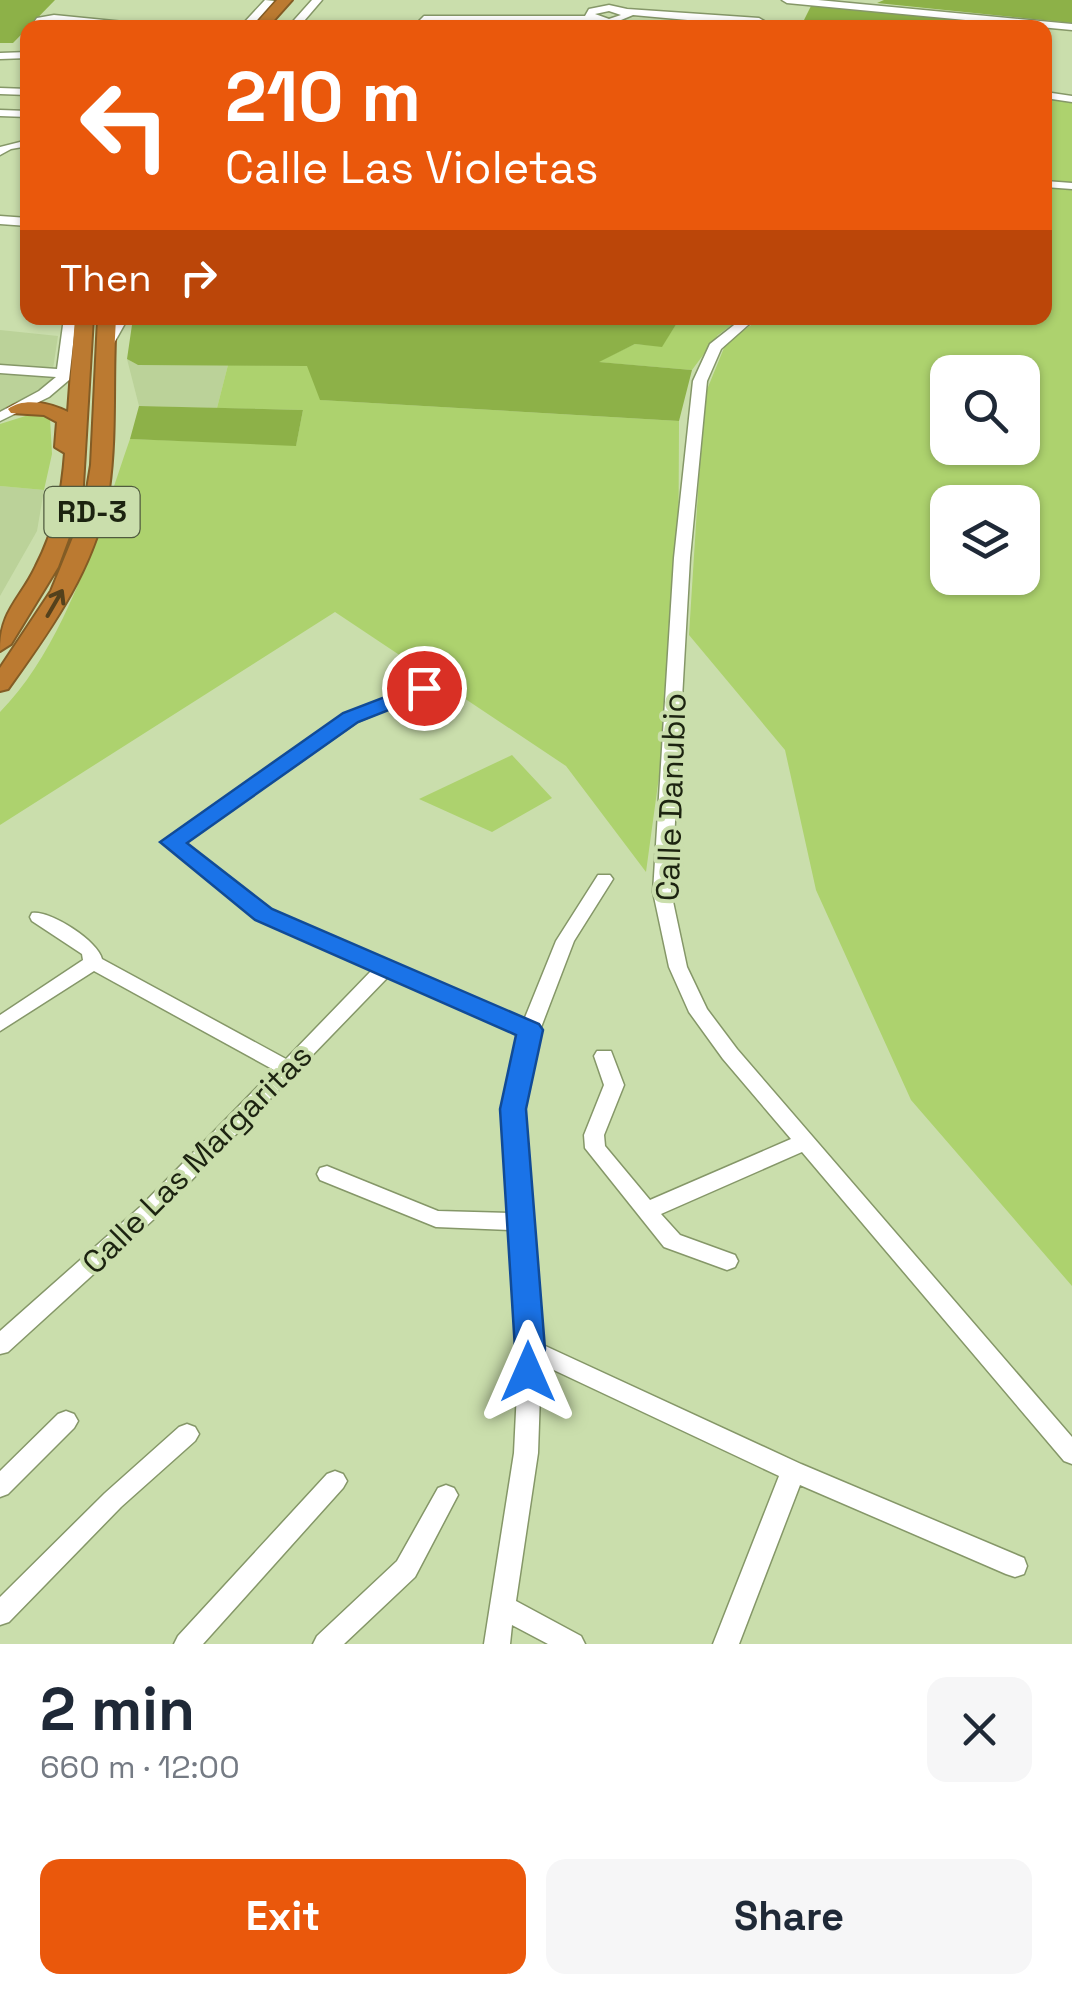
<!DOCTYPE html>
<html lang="en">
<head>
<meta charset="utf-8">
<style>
	:root { --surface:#fff; --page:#f6f6f7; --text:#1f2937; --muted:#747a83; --accent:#ea580c }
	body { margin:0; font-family:"Space Grotesk",sans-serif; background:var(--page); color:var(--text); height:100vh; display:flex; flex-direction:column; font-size:38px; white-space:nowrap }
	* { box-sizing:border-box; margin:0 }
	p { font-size:32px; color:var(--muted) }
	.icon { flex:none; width:55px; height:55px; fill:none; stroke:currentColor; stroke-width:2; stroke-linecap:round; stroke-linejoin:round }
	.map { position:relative; height:1644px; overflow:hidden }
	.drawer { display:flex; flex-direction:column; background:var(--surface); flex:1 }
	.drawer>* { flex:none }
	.banner { position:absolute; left:20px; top:20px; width:1032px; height:305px; border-radius:20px; box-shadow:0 2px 8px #0004; background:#ea580c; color:#fff; overflow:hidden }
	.tools { position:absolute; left:930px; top:355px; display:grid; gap:20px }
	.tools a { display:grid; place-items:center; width:110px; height:110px; border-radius:20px; background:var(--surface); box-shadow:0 2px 8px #0004; font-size:50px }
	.pin { position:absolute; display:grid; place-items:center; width:85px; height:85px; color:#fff; margin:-42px; border:5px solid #fff; border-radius:50%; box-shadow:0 2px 10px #0007 }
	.me { position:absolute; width:110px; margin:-55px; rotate:0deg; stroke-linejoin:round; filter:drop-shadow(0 0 8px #0008) }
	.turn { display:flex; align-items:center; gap:35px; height:210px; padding:0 40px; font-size:45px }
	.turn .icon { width:130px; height:130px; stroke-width:2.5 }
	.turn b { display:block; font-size:70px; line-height:85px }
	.then { display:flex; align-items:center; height:95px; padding:0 40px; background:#0003; gap:20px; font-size:38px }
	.round { display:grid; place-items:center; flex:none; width:105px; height:105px; border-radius:20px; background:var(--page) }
	.headline { display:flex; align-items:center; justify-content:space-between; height:170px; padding:0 40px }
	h1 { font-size:60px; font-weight:600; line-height:75px }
	.action { display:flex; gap:20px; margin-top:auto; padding:20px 40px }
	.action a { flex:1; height:115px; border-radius:20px; background:var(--accent); color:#fff; font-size:40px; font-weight:600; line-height:115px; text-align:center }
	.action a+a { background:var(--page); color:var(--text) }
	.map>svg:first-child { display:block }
	.built { fill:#bbd299 }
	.green { fill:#add26e; fill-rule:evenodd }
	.forest { fill:#8db148 }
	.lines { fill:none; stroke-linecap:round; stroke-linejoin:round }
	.minor-casing { stroke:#859768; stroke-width:3 }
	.highway-casing { stroke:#835c25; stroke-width:4 }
	.minor { fill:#fff; fill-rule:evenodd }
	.highway { fill:#bb7a31; fill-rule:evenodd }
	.oneway { stroke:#54411c }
	.route { fill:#1a73e8; stroke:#114b97; stroke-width:2.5 }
	.labels { text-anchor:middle; stroke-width:8; stroke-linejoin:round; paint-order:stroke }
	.shield { fill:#cadeac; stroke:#505b3f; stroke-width:2.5 }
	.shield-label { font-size:30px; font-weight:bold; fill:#1c2310 }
	.street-label { font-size:32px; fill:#1c2310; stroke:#cadeac }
</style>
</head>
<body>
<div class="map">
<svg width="1072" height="1644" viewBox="0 0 1072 1644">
	<rect width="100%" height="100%" fill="#cadeac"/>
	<path class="built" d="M0,330L58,336L51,382L0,412Z
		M127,359L138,365H228L217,408L139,406Z
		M0,486L44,490L37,531L0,596Z"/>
	<path class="green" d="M1045,99L1072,102V1286L911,1100L816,890L785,750L689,635L704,397L726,343L761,318H1045ZM948,372H1022V448H948ZM948,502H1022V578H948Z
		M689,318H741L718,335L692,370L597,362L635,344L662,346L677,323Z
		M228,365L308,366L321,400L679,421L678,637L646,872L566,766L335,612L0,825V712C67,644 99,528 130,439L296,445L303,410L217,408Z
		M35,413L50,418L52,454L44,490L0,486V424Z
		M512,755L552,798L492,832L419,799Z"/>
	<path class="forest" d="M0,0H55L13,43H0Z
		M884,0H1072V23L877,3Z
		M811,6L1016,23L1017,27L800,28Z
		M133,318H689L677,323L662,347L635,344L599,362L692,370L679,421L320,400L307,366L138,365L127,359Z
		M139,406L303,410L296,446L130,439Z"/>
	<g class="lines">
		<defs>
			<path id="minor" d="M265,0L274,1L250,28H239Z
				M312,0H322L298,28H287Z
				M782,0H818L1072,24V30L787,3Z
				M609,5L627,9L759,18L776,28L633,15L609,25L598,21L427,22L423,28H412L424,16H585L589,9ZM609,11L621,15L609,19L595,14Z
				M54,15L154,25L159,28H119L54,21L44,22L41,28H30L37,18Z
				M28,52V58L0,59V53Z
				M0,88L28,89V95L0,94Z
				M1045,92L1072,96V102L1045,98Z
				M0,110L28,111V117L0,116Z
				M28,140V146L11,149L0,155V147Z
				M1045,181L1072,183V189L1045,187Z
				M0,216L28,218V226L0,224Z
				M64,318H76L69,380L49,397L0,421V412L39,391L56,377L0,373V365L57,369Z
				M116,318H128L109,352H99L97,349Z
				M743,318H756L721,349L707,381L690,558L671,892L687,967L707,1009L737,1049L1072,1437V1464L1064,1461L802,1152L661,1214L680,1235L735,1255L738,1261L735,1267L727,1270L664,1247L585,1148L584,1135L604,1085L594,1056L597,1051H611L624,1085L604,1135L605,1146L650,1200L791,1139L723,1059L689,1012L669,967L653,892L674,558L693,381L710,344Z
				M424,683L430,685L432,688L430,691L357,722L184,843L269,910L524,1020L556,941L598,875H610L613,879L574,941L540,1030L523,1109L541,1344L801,1464L1024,1558L1027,1566L1024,1574L1015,1577L1006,1574L800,1485L739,1644H713L779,1476L541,1364L538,1453L516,1601L581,1636L585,1644H548L512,1625L510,1644H484L514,1453L519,1349L511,1230L436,1227L320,1180L317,1174L320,1168L327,1166L438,1211L510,1213L503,1109L520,1033L389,976L154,1219L8,1352L0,1354V1331L140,1207L274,1070L94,971L0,1031V1015L83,960L82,954L32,921L30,917L32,913C50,910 98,941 102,959L286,1059L373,969L257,918L163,843L345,714Z
				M66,1411L74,1414L78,1421L74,1428L8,1494L0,1497V1471L58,1414Z
				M187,1424L195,1427L199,1434L195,1441L121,1507L9,1622L0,1625V1597L105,1493L179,1427Z
				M335,1471L343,1474L347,1481L343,1488L203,1644H174L178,1636L327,1474Z
				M446,1485L454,1488L458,1495L415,1577L344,1644H313L317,1636L397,1561L438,1488Z"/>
			<path id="highway" d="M277,0H292L267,28H252Z
				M75,318H93L82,502L58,567L11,644L0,651C0,610 20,600 36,566C55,529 62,494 65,453L55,447L57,422L44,415L11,413L8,409C24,397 50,403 68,412Z
				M98,318H116C112,375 117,433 109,489C97,565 52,628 8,689L0,691V668L51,591L83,513L91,465Z"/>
		</defs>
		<use href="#minor" class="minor-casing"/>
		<use href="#highway" class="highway-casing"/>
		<use href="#minor" class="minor"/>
		<use href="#highway" class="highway"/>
	</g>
	<defs><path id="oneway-shaft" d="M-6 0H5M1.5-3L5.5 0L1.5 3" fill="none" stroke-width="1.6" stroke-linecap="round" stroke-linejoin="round" transform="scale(2.5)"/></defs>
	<use class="oneway" href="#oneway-shaft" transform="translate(55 603) rotate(-60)"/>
	<path class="route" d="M424,682L435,688L432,693L358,722L187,843L272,909L539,1024L543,1030L526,1109L545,1349L539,1381L528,1385L518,1381L514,1372L515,1349L500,1109L516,1035L255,920L160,842L343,713Z"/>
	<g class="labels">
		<rect class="shield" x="44.5" y="487" width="95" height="50" rx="8"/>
		<g class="shield-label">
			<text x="92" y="522">RD-3</text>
		</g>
		<g class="street-label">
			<text transform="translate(671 797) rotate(-88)" y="11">Calle Danubio</text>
			<text transform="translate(197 1159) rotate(-45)" y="11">Calle Las Margaritas</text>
		</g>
	</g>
</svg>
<div class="tools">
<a><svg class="icon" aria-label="search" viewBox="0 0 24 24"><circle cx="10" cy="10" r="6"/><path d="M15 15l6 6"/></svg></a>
<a><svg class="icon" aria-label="layers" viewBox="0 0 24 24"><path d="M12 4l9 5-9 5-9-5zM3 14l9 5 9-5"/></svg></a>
</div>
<div class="pin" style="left:424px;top:688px;background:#d93025"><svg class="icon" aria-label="arrive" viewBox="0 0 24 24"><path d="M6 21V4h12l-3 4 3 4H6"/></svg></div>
<svg class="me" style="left:528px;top:1372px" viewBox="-20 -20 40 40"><path d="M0-17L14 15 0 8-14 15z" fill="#1a73e8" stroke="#fff" stroke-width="4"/></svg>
<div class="banner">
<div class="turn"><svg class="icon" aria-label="left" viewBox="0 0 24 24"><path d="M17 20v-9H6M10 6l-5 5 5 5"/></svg><div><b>210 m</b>Calle Las Violetas</div></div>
<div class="then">Then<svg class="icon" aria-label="right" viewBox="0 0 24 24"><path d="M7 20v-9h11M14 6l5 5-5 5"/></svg></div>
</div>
</div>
<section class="drawer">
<div class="headline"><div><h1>2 min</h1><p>660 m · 12:00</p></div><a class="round"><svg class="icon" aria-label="close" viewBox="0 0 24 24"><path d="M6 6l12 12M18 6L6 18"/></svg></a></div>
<div class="action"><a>Exit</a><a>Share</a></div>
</section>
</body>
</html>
